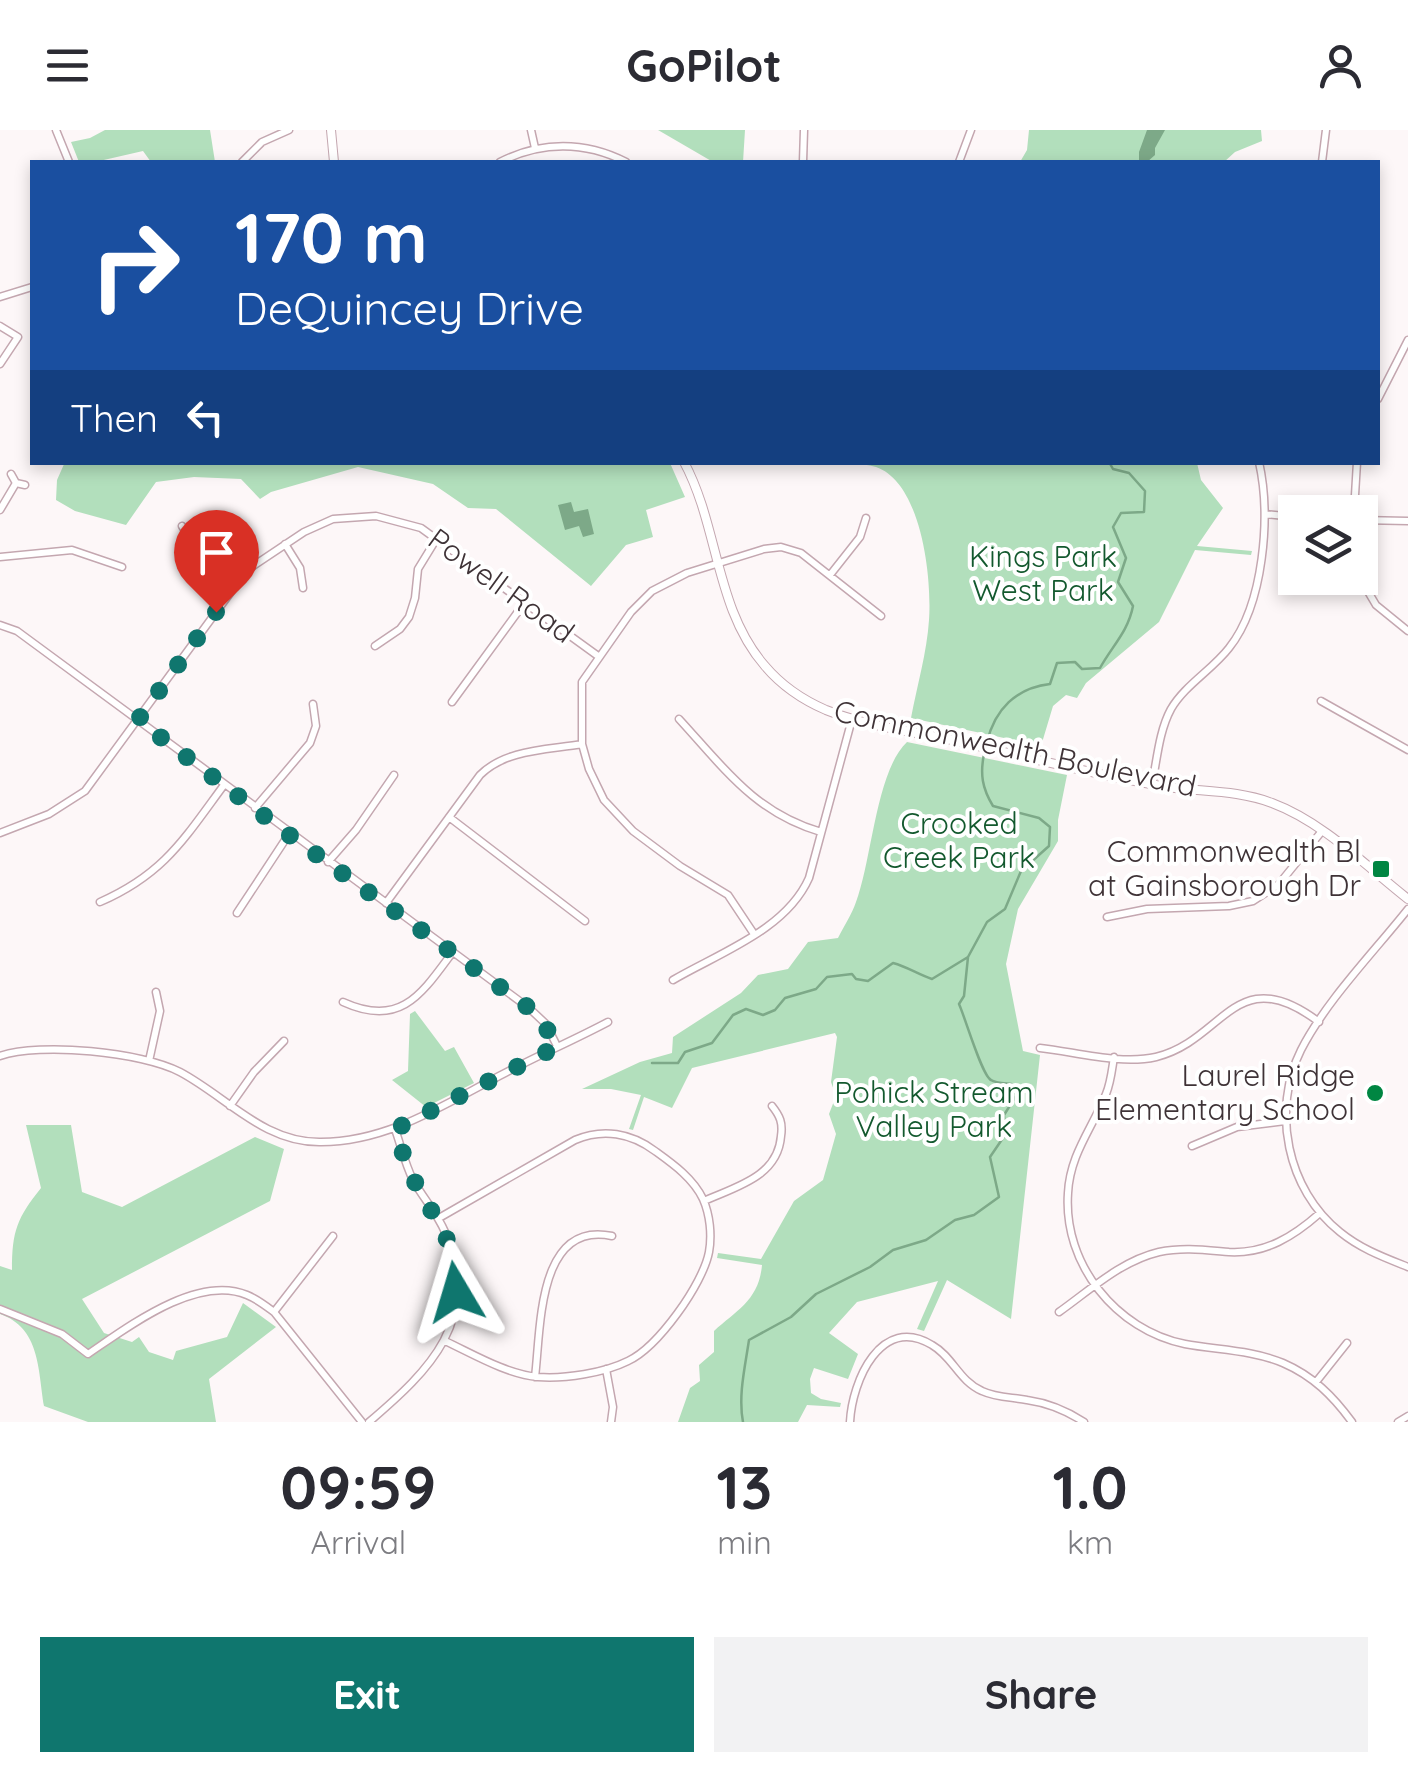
<!DOCTYPE html>
<html lang="en">
<head>
<meta charset="utf-8">
<style>
	:root { --surface:#fff; --page:#f2f2f3; --text:#2b2b33; --muted:#7c7c81; --accent:#0f766e }
	body { margin:0; font-family:Quicksand,sans-serif; background:var(--page); color:var(--text); height:100vh; display:flex; flex-direction:column; font-size:38px; white-space:nowrap }
	* { box-sizing:border-box; margin:0 }
	p { font-size:32px; color:var(--muted) }
	.icon { flex:none; width:55px; height:55px; fill:none; stroke:currentColor; stroke-width:2; stroke-linecap:round; stroke-linejoin:round }
	.map { position:relative; height:1292px; overflow:hidden }
	.side { display:flex; flex-direction:column; background:var(--surface); flex:1 }
	.side>* { flex:none }
	.banner { position:absolute; left:30px; top:30px; width:1350px; height:305px; border-radius:0px; box-shadow:0 5px 15px #0003; background:#1a4fa0; color:#fff; overflow:hidden }
	.controls { position:absolute; left:1278px; top:365px; display:grid; gap:20px }
	.controls a { display:grid; place-items:center; width:100px; height:100px; border-radius:0px; background:var(--surface); box-shadow:0 5px 15px #0003; font-size:50px }
	.pin { position:absolute; display:grid; place-items:center; width:85px; height:85px; color:#fff; margin:-102px -42px; border-radius:50% 50% 50% 0; rotate:-45deg; box-shadow:0 0 10px #0007 }
	.pin .icon { rotate:45deg }
	.me { position:absolute; width:110px; margin:-55px; rotate:353deg; stroke-linejoin:round; filter:drop-shadow(0 0 8px #0008) }
	.turn { display:flex; align-items:center; gap:35px; height:210px; padding:0 40px; font-size:45px }
	.turn .icon { width:130px; height:130px; stroke-width:2.5 }
	.turn b { display:block; font-size:70px; line-height:85px }
	.then { display:flex; align-items:center; height:95px; padding:0 40px; background:#0003; gap:20px; font-size:38px }
	.eta { display:flex; justify-content:space-evenly; align-items:center; height:170px; text-align:center }
	.eta b { font-size:60px; font-weight:700; line-height:70px }
	.cta { display:flex; gap:20px; margin-top:auto; padding:20px 40px }
	.cta a { flex:1; height:115px; border-radius:0px; background:var(--accent); color:#fff; font-size:40px; font-weight:700; line-height:115px; text-align:center }
	.cta a+a { background:var(--page); color:var(--text) }
	header { display:flex; justify-content:space-between; align-items:center; height:130px; padding:0 40px; background:var(--surface); font-size:45px; font-weight:700 }
	.map>svg:first-child { display:block }
	.green { fill:#b2dfbc }
	.water { fill:#7da988 }
	.lines { fill:none; stroke-linecap:round; stroke-linejoin:round }
	.stream { stroke:#7da988; stroke-width:2.5 }
	.minor-casing { stroke:#c4a7b0; stroke-width:9 }
	.tertiary-casing { stroke:#c4a7b0; stroke-width:10 }
	.minor { stroke:#fff; stroke-width:6 }
	.tertiary { stroke:#fff; stroke-width:8 }
	.route { stroke:#0f766e; stroke-width:18; stroke-dasharray:0 32.4 }
	.poi-dot { fill:#008642; stroke:#fff; stroke-width:4 }
	.labels { text-anchor:middle; stroke-width:8; stroke-linejoin:round; paint-order:stroke }
	.park-label { font-size:30px; fill:#13592e; stroke:#fff }
	.street-label { font-size:30px; fill:#3f3337; stroke:#fff }
	.poi-label { font-size:30px; fill:#3f3337; stroke:#fff; text-anchor:end }
</style>
</head>
<body>
<header><svg class="icon" aria-label="menu" viewBox="0 0 24 24"><path d="M4 6h16M4 12h16M4 18h16"/></svg>GoPilot<svg class="icon" aria-label="person" viewBox="0 0 24 24"><circle cx="12" cy="8" r="4"/><path d="M4 21q1-7 8-7t8 7"/></svg></header>
<div class="map">
<svg width="1408" height="1292" viewBox="0 0 1408 1292">
	<rect width="100%" height="100%" fill="#fdf7f8"/>
	<path class="green" d="M105,0H210L215,32H151L143,21L95,32H79L71,12L90,8Z
		M658,0H745L743,32H713Z
		M1029,0H1261L1262,11L1235,22L1224,32H1020L1027,20Z
		M65,332L670,333L685,367L646,380L653,407L626,415L591,456L496,379L468,378L433,354L358,337L271,362L260,369L241,349L194,347L156,352L126,395L75,381L56,370L57,350Z
		M822,333H1197L1201,350L1223,378L1197,416L1252,421L1251,425L1195,420L1159,492L1086,553L1077,568L1066,565L1053,576L1041,616L911,588C917,556 927,522 929,490C932,449 922,353 876,337C861,332 838,334 822,333Z
		M907,612L1067,645L1058,690V711L1018,779L1006,834L1023,921L1040,925L1011,1189L947,1150L924,1201L917,1199L938,1151L857,1172L829,1203L858,1224L848,1249L814,1238L810,1249L811,1263L821,1269L841,1273L840,1277L807,1275L798,1292H678L690,1258L700,1251L699,1235L714,1222V1201C737,1180 759,1170 762,1135L717,1128L718,1123L761,1129L794,1071L823,1050L836,1004L829,984L836,966L831,952L837,907L835,903L692,938L672,978L644,967L633,1000L629,999L641,965L611,959H582L640,932L672,923L673,907L741,863L758,845L788,839L808,812L838,808C844,796 852,784 856,772C872,730 876,641 907,612Z
		M415,881L445,921L454,917L474,953L426,977L392,950L408,941L410,884Z
		M26,995H71L82,1062L122,1077L255,1007L284,1019L270,1071L82,1169L104,1203L132,1212L139,1207L149,1222L173,1230L176,1221L227,1207L243,1173L276,1197L209,1249L216,1292H88L44,1276C38,1239 40,1198 0,1184V1136L12,1140C12,1101 17,1088 41,1058Z"/>
	<path class="water" d="M1147,0H1165L1155,18V25L1147,32H1139V22Z
		M571,372L574,382L588,379L594,404L583,407L579,396L565,400L558,375Z"/>
	<g class="lines">
		<path class="stream" d="M987,612C995,579 1016,558 1050,554L1057,533L1075,532L1082,539L1100,538C1112,516 1128,502 1133,476L1118,452L1126,428L1113,397L1121,383L1144,382L1145,361L1129,343L1113,339L1109,332
			M652,933H678L685,922L712,913L733,885L746,879L763,885L775,880L785,868L816,859L827,847L852,844L856,849L868,851L893,833C908,837 917,844 932,849L968,827L987,792L1005,779L1021,741L1049,716L1050,697L1039,688L993,676C982,658 980,644 984,624
			M743,1292C738,1266 745,1237 749,1210L791,1187L816,1164L870,1137L893,1120L926,1110L955,1090L974,1085L999,1067L990,1027L1005,1005L1004,985L1016,966V955C1009,953 997,954 991,950C982,946 965,887 959,874L964,866L968,827"/>
		<defs>
			<path id="minor" d="M56,0L69,32
				M531,0L535,18
				M242,32L262,12L289,0
				M500,32C541,11 585,11 626,32
				M803,32L804,0
				M959,32L971,0
				M1322,32L1326,0
				M0,167L32,157
				M0,196L18,207L0,234
				M1378,269L1408,210
				M11,344L16,353L25,355
				M0,380L16,353
				M1354,382L1357,332
				M1265,384L1295,387
				M1360,390L1408,391
				M182,396L194,415L239,450
				M285,414L300,438L303,458
				M0,427L72,420L122,437
				M830,445L860,407L866,388
				M1360,448L1376,475L1408,501
				M0,495L17,501L529,878L546,894L557,916
				M375,516L400,499L409,487L415,468L418,439L437,408
				M1321,571L1408,620
				M452,572L525,472
				M679,589C724,638 755,683 821,702
				M1152,654C1157,630 1159,601 1171,579C1185,555 1212,540 1229,518C1264,474 1271,386 1259,332
				M255,678L310,613L316,596L313,574
				M449,687L585,791
				M0,703L49,684L85,661L247,440L304,402L333,389L376,386L421,398L598,526
				M328,732L356,700L394,645
				M100,772C164,744 184,709 224,655
				M386,773L480,645C506,619 548,620 582,614
				M1408,779C1373,823 1326,871 1301,920C1271,980 1287,1060 1340,1102C1361,1119 1383,1127 1408,1137
				M237,783L289,704
				M1107,787L1147,779L1229,776L1253,771L1279,754L1322,701
				M754,804L728,765L680,736L633,701L604,670L589,639L582,614V552L631,482L652,461L687,443L764,419L781,417L801,423L881,486
				M673,850C719,823 786,800 809,748L852,589
				M343,872C400,898 421,865 452,823
				M1040,918C1076,922 1121,935 1156,927C1225,910 1235,829 1319,892
				M0,926C40,912 142,922 180,942C227,967 264,1013 321,1012C389,1012 446,973 505,943C539,925 574,910 608,892
				M1114,927C1112,939 1111,952 1106,964C1092,999 1070,1024 1068,1063C1063,1134 1116,1200 1185,1214C1217,1220 1252,1220 1283,1233C1313,1246 1333,1266 1352,1292
				M149,931L160,881L156,862
				M230,976L254,942L284,911
				M1192,1016L1237,997L1285,991
				M704,1071C735,1057 778,1047 781,1006C783,993 780,986 772,976
				M439,1088L575,1010C603,998 631,1003 655,1021C673,1034 693,1048 703,1069C710,1085 712,1105 709,1122C703,1154 658,1217 628,1231C604,1243 565,1249 538,1247C506,1244 473,1224 445,1211
				M333,1106L274,1182L362,1292
				M0,1179L62,1204L88,1224C128,1197 197,1144 247,1165C257,1169 266,1176 274,1182
				M1059,1182C1090,1160 1121,1131 1159,1122C1183,1117 1205,1120 1229,1122C1266,1124 1294,1106 1320,1083
				M606,1239L613,1277L611,1292
				M535,1247C541,1199 537,1090 612,1106
				M1316,1252L1347,1213
				M369,1292C430,1240 482,1190 445,1102C437,1083 423,1068 413,1050C405,1034 401,1016 395,999
				M850,1292C852,1251 881,1184 932,1215C953,1227 959,1251 982,1261C997,1268 1012,1267 1027,1270C1048,1273 1067,1281 1084,1292
				M1398,1292L1408,1286"/>
			<path id="tertiary" d="M331,0L334,32
				M684,332C719,397 715,479 765,536C781,555 803,570 826,580C866,596 910,601 952,610C1023,626 1095,645 1167,657C1203,662 1238,660 1272,673C1323,692 1366,736 1408,769"/>
		</defs>
		<use href="#minor" class="minor-casing"/>
		<use href="#tertiary" class="tertiary-casing"/>
		<use href="#minor" class="minor"/>
		<use href="#tertiary" class="tertiary"/>
	</g>
	<g class="lines">
		<path class="route" d="M216,482L138,590L288,704L536,883L558,916L395,999C401,1017 406,1035 415,1052C438,1096 456,1108 456,1162"/>
	</g>
	<g class="poi-dot">
		<rect x="1371" y="729" width="20" height="20" rx="5"/>
		<circle cx="1375" cy="963" r="10"/>
	</g>
	<g class="labels">
		<g class="park-label">
			<text x="1043" y="437">Kings Park<tspan x="1043" dy="34">West Park</tspan></text>
			<text x="959" y="704">Crooked<tspan x="959" dy="34">Creek Park</tspan></text>
			<text x="934" y="973">Pohick Stream<tspan x="934" dy="34">Valley Park</tspan></text>
		</g>
		<g class="street-label">
			<text transform="translate(501 456) rotate(36)" y="10">Powell Road</text>
			<text transform="translate(1015 619) rotate(12)" y="10">Commonwealth Boulevard</text>
		</g>
		<g class="poi-label">
			<text x="1361" y="732">Commonwealth Bl<tspan x="1361" dy="34">at Gainsborough Dr</tspan></text>
			<text x="1355" y="956">Laurel Ridge<tspan x="1355" dy="34">Elementary School</tspan></text>
		</g>
	</g>
</svg>
<div class="controls">
<a><svg class="icon" aria-label="layers" viewBox="0 0 24 24"><path d="M12 4l9 5-9 5-9-5zM3 14l9 5 9-5"/></svg></a>
</div>
<div class="pin" style="left:216px;top:482px;background:#d93025"><svg class="icon" aria-label="arrive" viewBox="0 0 24 24"><path d="M6 21V4h12l-3 4 3 4H6"/></svg></div>
<svg class="me" style="left:456px;top:1162px" viewBox="-20 -20 40 40"><path d="M0-17L14 15 0 8-14 15z" fill="#0f766e" stroke="#fff" stroke-width="4"/></svg>
<div class="banner">
<div class="turn"><svg class="icon" aria-label="right" viewBox="0 0 24 24"><path d="M7 20v-9h11M14 6l5 5-5 5"/></svg><div><b>170 m</b>DeQuincey Drive</div></div>
<div class="then">Then<svg class="icon" aria-label="left" viewBox="0 0 24 24"><path d="M17 20v-9H6M10 6l-5 5 5 5"/></svg></div>
</div>
</div>
<section class="side">
<div class="eta">
<div><b>09:59</b><p>Arrival</p></div>
<div><b>13</b><p>min</p></div>
<div><b>1.0</b><p>km</p></div>
</div>
<div class="cta"><a>Exit</a><a>Share</a></div>
</section>
</body>
</html>
